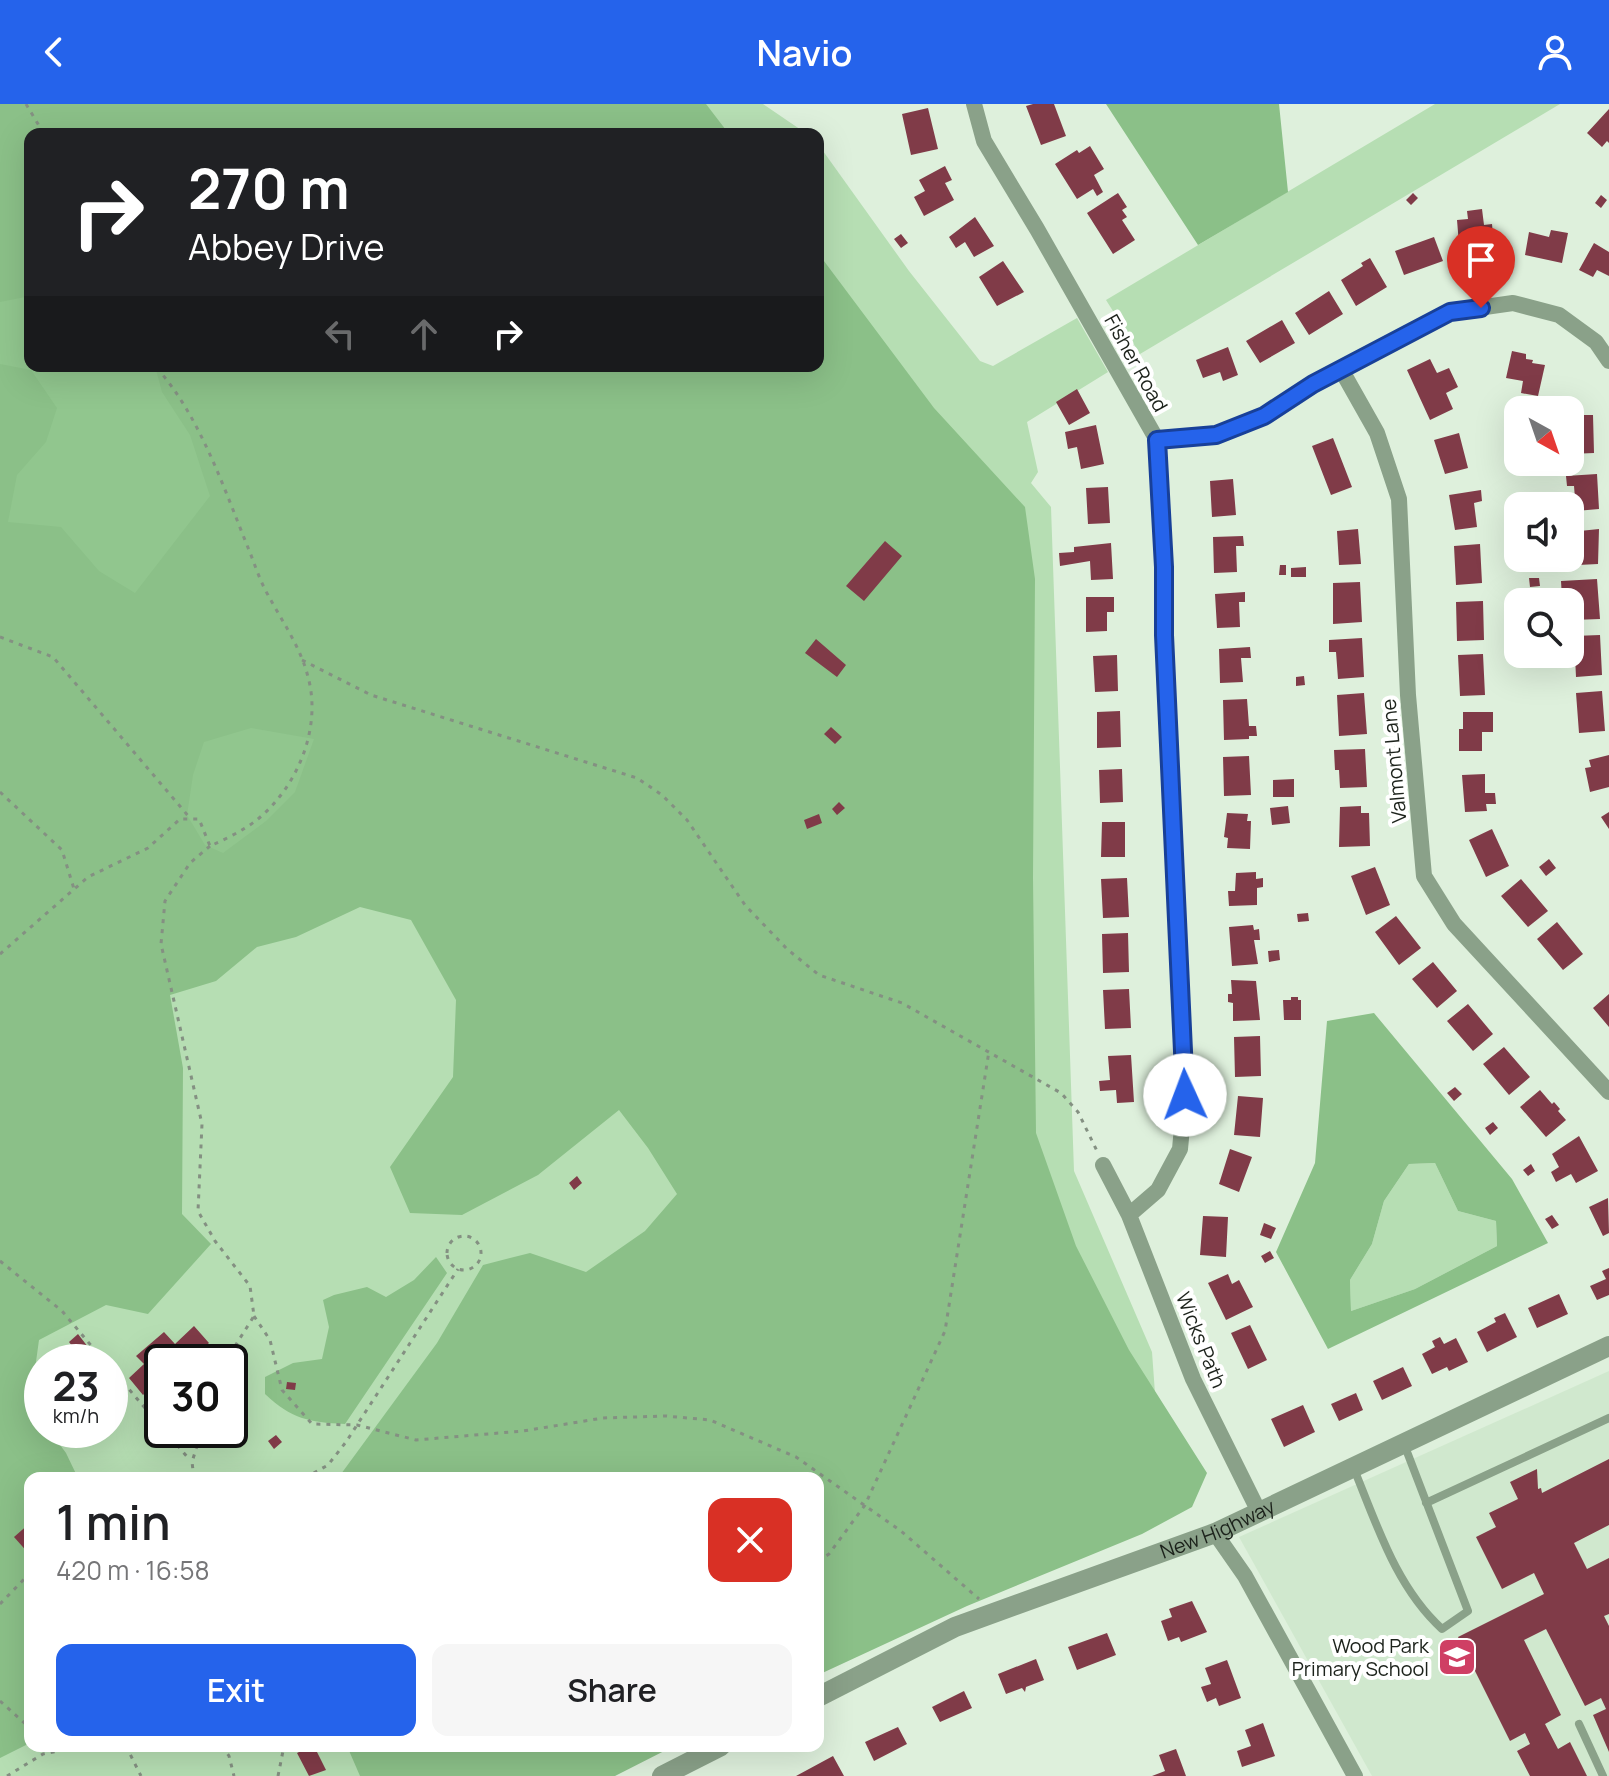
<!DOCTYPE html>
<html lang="en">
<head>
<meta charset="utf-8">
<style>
	:root { --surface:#fff; --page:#f6f6f6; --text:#202124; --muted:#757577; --accent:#2563eb }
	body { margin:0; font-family:Manrope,sans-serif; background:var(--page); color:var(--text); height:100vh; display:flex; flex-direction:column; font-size:30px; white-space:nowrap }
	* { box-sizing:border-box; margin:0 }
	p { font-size:26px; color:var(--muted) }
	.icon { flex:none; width:44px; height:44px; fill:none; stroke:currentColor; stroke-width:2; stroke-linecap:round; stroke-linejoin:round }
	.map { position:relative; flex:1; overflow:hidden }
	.details { position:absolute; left:24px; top:1368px; width:800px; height:280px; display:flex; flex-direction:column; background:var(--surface); border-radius:16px; box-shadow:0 8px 32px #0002 }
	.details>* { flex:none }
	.banner { position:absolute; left:24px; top:24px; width:800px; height:244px; border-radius:16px; box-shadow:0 8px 32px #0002; background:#202124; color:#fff; overflow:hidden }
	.needle { width:52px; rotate:140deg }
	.fabs { position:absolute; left:1504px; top:292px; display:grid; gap:16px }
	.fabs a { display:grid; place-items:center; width:80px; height:80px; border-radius:16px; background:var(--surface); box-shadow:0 8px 32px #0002; font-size:40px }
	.speed { position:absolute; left:24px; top:1240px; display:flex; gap:16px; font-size:40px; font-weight:700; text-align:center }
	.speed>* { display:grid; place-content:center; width:104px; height:104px; border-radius:50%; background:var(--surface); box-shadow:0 8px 32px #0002; line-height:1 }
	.speed small { font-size:20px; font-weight:400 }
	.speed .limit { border:4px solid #111; border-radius:12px; background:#fff; color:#111 }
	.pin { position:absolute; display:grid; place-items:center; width:68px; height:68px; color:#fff; margin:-82px -34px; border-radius:50% 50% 50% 0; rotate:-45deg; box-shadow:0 0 8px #0007 }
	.pin .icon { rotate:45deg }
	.me { position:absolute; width:88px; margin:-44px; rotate:358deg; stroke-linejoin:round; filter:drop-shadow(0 0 6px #0008) }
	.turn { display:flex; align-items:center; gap:28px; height:168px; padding:0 32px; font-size:36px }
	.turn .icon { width:104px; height:104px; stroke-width:2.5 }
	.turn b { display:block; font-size:56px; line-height:68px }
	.lanes { display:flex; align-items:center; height:76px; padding:0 32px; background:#0003; justify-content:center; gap:40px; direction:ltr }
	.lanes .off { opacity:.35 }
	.round { display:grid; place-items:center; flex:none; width:84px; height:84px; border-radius:16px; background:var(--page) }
	.head { display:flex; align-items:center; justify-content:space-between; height:136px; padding:0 32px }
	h1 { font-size:48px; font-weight:600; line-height:60px }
	.cta { display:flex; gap:16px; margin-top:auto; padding:16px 32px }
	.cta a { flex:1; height:92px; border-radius:16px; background:var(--accent); color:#fff; font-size:32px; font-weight:600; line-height:92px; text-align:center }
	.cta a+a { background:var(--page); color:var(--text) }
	header { display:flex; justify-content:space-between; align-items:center; height:104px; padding:0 32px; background:var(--accent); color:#fff; font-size:36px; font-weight:600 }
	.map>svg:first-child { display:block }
	.built { fill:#d0e8ce }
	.green { fill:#b6deb3; fill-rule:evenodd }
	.forest { fill:#8bc088; fill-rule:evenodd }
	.water { fill:#91c68e }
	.building { fill:#803b48 }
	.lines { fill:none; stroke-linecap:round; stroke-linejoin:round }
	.path { stroke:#849082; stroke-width:3; stroke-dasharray:4 6; stroke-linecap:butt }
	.service { stroke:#8aa189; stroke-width:8 }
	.minor { stroke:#8aa189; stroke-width:16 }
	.tertiary { stroke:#8aa189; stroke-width:20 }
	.route-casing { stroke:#184099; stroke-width:20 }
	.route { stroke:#2563eb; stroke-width:14 }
	.labels { text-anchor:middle; stroke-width:8; stroke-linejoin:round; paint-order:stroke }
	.street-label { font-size:20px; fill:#1c221b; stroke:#fff }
	.poi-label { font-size:20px; fill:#1c221b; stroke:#fff; text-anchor:end }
</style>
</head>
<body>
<header><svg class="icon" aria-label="back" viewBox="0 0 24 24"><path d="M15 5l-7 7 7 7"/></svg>Navio<svg class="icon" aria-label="person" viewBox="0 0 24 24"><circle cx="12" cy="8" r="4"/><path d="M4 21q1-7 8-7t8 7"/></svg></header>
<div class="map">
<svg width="1609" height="1672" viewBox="0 0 1609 1672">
	<rect width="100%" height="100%" fill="#def0dc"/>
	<path class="built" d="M1609,1267V1672H1372L1239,1433Z"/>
	<path class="green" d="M0,0H763L807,30H30V262H818V40L909,167L980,257L993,262L1077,214L1108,268L1027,318L1038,368L1031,379L1051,403L1074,1067L1152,1248L1160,1358L818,1374H30V1642H633L577,1672H0ZM42,1258H110V1326H42ZM162,1258H230V1326H162Z
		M1435,0H1560L1140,250L1106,196Z
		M1435,1059L1458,1107L1496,1117L1497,1142L1415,1185L1351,1207L1350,1176L1372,1140L1384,1097L1409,1060Z"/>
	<path class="forest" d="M0,0H706L729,30H30V262H818V149L934,304L1025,403L1035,475L1033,774L1036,1029L1076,1142L1129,1246L1207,1369L1192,1403L1142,1430L967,1502L818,1571V1374H300L341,1370L437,1239L483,1161L530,1149L586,1168L645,1127L677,1090L648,1044L619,1006L538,1071L462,1111L410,1109L390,1063L453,973L456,896L411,816L360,803L296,833L257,843L216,877L170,891L183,964L182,1110L211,1140L148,1210L106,1201L39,1236L30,1301L42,1317V1326H49L66,1349L78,1374H30V1639L0,1654Z
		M1106,0H1279L1288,88L1198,141Z
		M1374,909L1512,1075L1548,1139L1328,1245L1276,1148L1315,1059L1327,917ZM1435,1059L1458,1107L1496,1117L1497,1142L1415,1185L1351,1207L1350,1176L1372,1140L1384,1097L1409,1060Z
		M436,1153L447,1169L345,1320C308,1318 292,1315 265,1290V1273L293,1259L322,1255L329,1223L323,1196L334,1191L367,1183L386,1193L414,1176Z
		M347,1642H674L615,1672H360Z"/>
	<path class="water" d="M30,192V262H155L162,288L190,331L210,392L135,489L99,467L61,423L8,418L17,371L46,338L57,304L31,266L0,260V198Z
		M251,624L314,635L295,688L266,717L223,749L205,741L187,711L193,671L204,638Z"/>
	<path class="building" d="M1033,0H1054L1066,32L1041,41L1026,2Z
		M928,4L938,45L911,51L902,10Z
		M1609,5V39L1607,37L1602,43L1587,29Z
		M1090,42L1104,65L1094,71L1103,88L1097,92L1093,85L1077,95L1055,60L1077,46L1079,49Z
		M945,62L952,76L945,79L954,96L924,112L914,93L925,87L919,76Z
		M1118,89L1127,103L1122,106L1127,113L1122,116L1135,136L1113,150L1087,109Z
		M1413,89L1418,94L1411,101L1406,96Z
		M1601,91L1607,96L1601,104L1595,99Z
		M1482,105L1484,121L1492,120L1494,141L1475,143L1476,151L1460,152L1457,116L1468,115L1467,107Z
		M975,113L994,142L974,153L965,138L956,144L949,133Z
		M1551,126L1568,129L1562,159L1525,151L1529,128L1549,133Z
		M901,130L908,139L901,144L894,135Z
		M1434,133L1443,157L1404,171L1395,147Z
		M1594,139L1609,148V172L1597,166L1593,173L1579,166Z
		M1370,154L1387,183L1356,202L1341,176L1363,162L1361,159Z
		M1003,157L1024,188L997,202L979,173Z
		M1329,187L1343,210L1309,231L1295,209Z
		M1282,216L1295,239L1260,259L1246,237Z
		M1228,243L1238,271L1223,277L1220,268L1203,274L1196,256Z
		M1512,247L1526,250V255L1533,256L1532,259L1545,261L1538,292L1521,289L1523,277L1506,274Z
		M1430,255L1437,269L1449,264L1458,283L1446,289L1453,305L1430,316L1407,266Z
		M1077,285L1090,309L1069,321L1056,298Z
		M1570,311H1593L1594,349L1570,350Z
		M1096,321L1104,360L1081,365L1077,343L1068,345L1065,328Z
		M1459,329L1468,364L1445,370L1434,336Z
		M1333,334L1352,383L1331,391L1312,342Z
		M1597,370L1599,405L1576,407L1574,382H1567L1566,372Z
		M1233,375L1236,411L1212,413L1210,377Z
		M1108,383L1110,419L1088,420L1086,384Z
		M1481,386L1482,397L1474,399L1477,423L1455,426L1449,391Z
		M1511,419H1518V428H1511Z
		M1358,425L1361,460L1339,461L1337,427Z
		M1599,425L1598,460L1578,461L1577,450H1570V428Z
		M1243,432L1244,442H1236L1237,468L1214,469L1213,433Z
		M885,437L902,452L864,497L846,482Z
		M1111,439L1113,475L1091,476L1090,457L1060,462L1059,449L1074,448V443Z
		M1480,440L1482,479L1456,481L1454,442Z
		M1280,461H1286V471H1279Z
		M1306,463V473H1291V464Z
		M1529,474H1539L1540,482L1530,483Z
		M1597,475L1600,515L1573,516L1572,494H1562L1561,477Z
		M1360,478L1362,518L1333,520V479Z
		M1245,488V498H1239L1240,523L1217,524L1215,490Z
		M1086,493H1114V508H1107V527L1086,528Z
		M1483,497L1484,536L1457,537L1456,498Z
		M1600,531L1602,571L1576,573L1574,532Z
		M1362,534L1364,573L1338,575L1336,548H1329V536Z
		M816,535L846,561L837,573L805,549Z
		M1250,543L1251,554H1241L1243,578L1220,579L1219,545Z
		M1483,550L1485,591L1460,592L1458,551Z
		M1117,551L1118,587L1095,588L1093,552Z
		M1304,572L1305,581L1296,582V573Z
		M1602,587L1605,627L1579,629L1576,589Z
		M1364,589L1367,630L1339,632L1337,591Z
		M1247,595L1249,622H1256L1257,632H1249V635L1224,636L1223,596Z
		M1120,607L1121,643L1097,644V608Z
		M1463,608H1493V628H1482V647H1459V625H1463Z
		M831,623L842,633L835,640L824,630Z
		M1365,645L1367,683L1340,684L1339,666H1335L1334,646Z
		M1609,651V683L1590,688L1585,664L1591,663L1589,656Z
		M1249,652L1251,691L1224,692L1223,653Z
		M1122,665L1123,698L1100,699L1099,666Z
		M1485,670V689H1495L1496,700H1486L1487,707L1465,708L1462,671Z
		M1294,675V693H1273V676Z
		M839,698L845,704L837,711L832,705Z
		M1288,702L1290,719L1272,721L1270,704Z
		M1361,702V709H1369L1370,742L1339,743L1340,703Z
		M1609,708V725L1601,713Z
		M1227,709L1248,710L1247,717H1251L1250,745L1227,744L1228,734L1224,733Z
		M819,710L822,719L807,725L804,716Z
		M1102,718H1125V753H1101Z
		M1492,725L1509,762L1486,773L1469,736Z
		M1549,755L1556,764L1546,772L1539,763Z
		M1375,763L1390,801L1366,811L1351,772Z
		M1256,768V775L1263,774V783L1257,784V801L1229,802L1228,787H1235L1236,769Z
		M1127,774L1129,813L1103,814L1101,775Z
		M1521,775L1548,807L1528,823L1501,792Z
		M1308,809L1309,817L1298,818L1297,810Z
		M1396,812L1421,844L1399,861L1375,828Z
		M1557,818L1583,850L1563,866L1537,835Z
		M1253,821L1254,826L1259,825L1260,836H1254L1258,860L1232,862L1229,823Z
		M1128,829L1129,868L1103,869L1102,830Z
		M1279,846L1280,856L1269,858L1268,847Z
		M1433,858L1457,887L1437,904L1412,875Z
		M1231,876L1256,877L1260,916L1233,917V899L1228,898V890H1232Z
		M1129,885L1131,924L1105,925L1103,886Z
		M1609,890V923L1593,904Z
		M1291,893H1298V896H1301V916H1284L1283,896H1291Z
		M1468,900L1493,930L1473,947L1447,917Z
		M1260,932L1261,972L1235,973L1234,933Z
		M1504,943L1530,973L1509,991L1483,960Z
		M1131,951L1134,998L1117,999L1116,986L1100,987L1099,977L1110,976L1108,952Z
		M1455,983L1462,990L1454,997L1447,989Z
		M1540,986L1552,1000L1554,998L1560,1005L1558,1007L1566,1016L1546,1033L1520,1003Z
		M1238,992L1263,994L1260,1033L1234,1031Z
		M1493,1018L1498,1024L1490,1031L1485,1024Z
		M1579,1032L1598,1067L1576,1079L1571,1070L1556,1078L1551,1068L1559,1063L1552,1050Z
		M1230,1045L1252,1053L1239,1088L1219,1080Z
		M1531,1060L1535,1067L1528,1072L1523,1066Z
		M577,1072L582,1079L574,1086L569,1079Z
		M1608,1094L1609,1129L1603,1132L1589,1103Z
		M1552,1111L1559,1121L1552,1125L1545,1115Z
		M1203,1112L1228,1113L1226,1153L1200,1151Z
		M1264,1119L1276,1124L1271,1135L1260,1131Z
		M1270,1147L1274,1154L1265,1159L1261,1152Z
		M1609,1164V1191L1597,1196L1590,1182L1606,1175L1602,1167Z
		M1228,1170L1232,1180L1239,1176L1253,1203L1226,1216L1208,1179Z
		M1559,1190L1568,1210L1537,1224L1528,1204Z
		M1505,1209L1517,1233L1487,1248L1477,1228L1496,1218L1494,1214Z
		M1250,1221L1267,1256L1248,1265L1231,1229Z
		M194,1222L209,1239L188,1258L176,1248L162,1258L154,1268L161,1275L143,1291L129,1274L144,1260L136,1252L164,1228L175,1240Z
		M78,1230L88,1243L79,1251L69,1238Z
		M1440,1233L1444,1240L1456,1234L1468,1258L1449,1267L1447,1263L1432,1270L1422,1250L1435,1243L1432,1237Z
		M1403,1263L1412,1282L1382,1296L1373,1277Z
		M287,1278L296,1279L295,1286L286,1285Z
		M110,1284L118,1294L110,1301Z
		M1356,1289L1363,1306L1339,1317L1331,1300Z
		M1303,1301L1315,1328L1284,1343L1271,1315Z
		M276,1331L282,1338L274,1345L268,1337Z
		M1609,1355V1421L1574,1439L1587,1465L1609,1454V1510L1604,1512L1609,1522V1648L1593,1611L1606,1605L1601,1594L1585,1602L1546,1525L1524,1536L1561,1611L1545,1620L1558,1645L1570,1638L1587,1672H1530L1517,1647L1530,1640L1525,1629L1510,1637L1458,1533L1544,1490L1534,1469L1502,1485L1476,1433L1496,1423L1489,1409L1518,1395L1510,1378L1537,1365L1538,1385L1541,1384L1542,1389Z
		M30,1419V1451L14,1433Z
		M1192,1497L1207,1528L1181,1538L1179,1533L1168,1537L1161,1517L1172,1513L1169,1505Z
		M1107,1529L1116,1551L1077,1566L1068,1543Z
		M1036,1555L1044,1576L1026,1583L1025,1588L1022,1584L1006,1590L998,1570Z
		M1227,1556L1241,1594L1219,1602L1216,1594L1207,1598L1201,1583L1211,1580L1205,1564Z
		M964,1587L972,1604L940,1618L932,1603Z
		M1263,1619L1275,1652L1242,1663L1237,1647L1251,1642L1245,1626Z
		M898,1623L907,1640L874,1657L865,1638Z
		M311,1642H314L326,1666L309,1672L297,1649Z
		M1176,1645L1186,1672H1152L1165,1667L1159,1651Z
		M833,1652L844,1672H796Z"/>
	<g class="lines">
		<path class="path" d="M26,0L44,30
			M0,533L53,553L190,714
			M302,556L371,591L637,674L662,691L687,716L745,801L787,845L819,871L902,899L1061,989L1078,1008L1097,1047
			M0,688L62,746L74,785
			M210,742L190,759L165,797L161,840L202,1020L198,1107L215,1137L250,1182L254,1212L225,1258
			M0,850L88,773L148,744L180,715H199L210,742C226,735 244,726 258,715C298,682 322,623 308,573C301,544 282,517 268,491C260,477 255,461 249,446C224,385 200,311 155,262
			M447 1149a17 17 0 1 1 34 0a17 17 0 1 1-34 0Z
			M0,1157L62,1207L105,1258
			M254,1212L270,1236L282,1286L312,1320L357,1321L416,1336L523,1327L603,1314L666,1312L710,1316L796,1353L901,1427L979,1495
			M110,1263L162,1324
			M164,1326L190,1356
			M186,1374L193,1371
			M194,1374L192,1358L202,1326
			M305,1374L328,1361L346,1338L458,1165
			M818,1457L829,1450L865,1401L945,1227L989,947
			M0,1500L30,1469
			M0,1597L30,1624
			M126,1642L141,1672
			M222,1642L229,1652L234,1672
			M7,1672L43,1650L83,1642
			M278,1672L284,1642"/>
		<path class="service" d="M1354,1365C1377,1421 1396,1483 1442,1525L1468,1507L1404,1340
			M1426,1399L1609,1314
			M1579,1620L1603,1672"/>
		<path class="minor" d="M974,0L984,37L1037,125L1157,336L1164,463V531L1185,991L1180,1045L1158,1086L1129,1111
			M1342,267L1377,329L1399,395L1408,591L1424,772L1454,820L1609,988
			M1157,336L1216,331L1264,312L1313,280L1450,208L1513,199L1559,211L1596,238L1609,257
			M1103,1061L1129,1111L1193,1275L1259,1408
			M1215,1429L1245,1472L1355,1672"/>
		<g class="tertiary">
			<path id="s1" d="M818,1593L955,1523L1215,1429L1609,1242"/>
			<path d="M662,1672L721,1642"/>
		</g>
	</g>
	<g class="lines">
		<defs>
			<path id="route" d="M1185,991L1164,531V463L1157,336L1216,331L1264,312L1313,280L1450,208L1481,204"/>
		</defs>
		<use href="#route" class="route-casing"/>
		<use href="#route" class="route"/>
	</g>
	<defs>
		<symbol id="school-square" viewBox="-11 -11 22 22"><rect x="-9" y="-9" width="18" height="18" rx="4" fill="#cf3f64" stroke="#fff"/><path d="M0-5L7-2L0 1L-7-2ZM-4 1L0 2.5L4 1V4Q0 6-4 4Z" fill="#fff"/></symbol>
	</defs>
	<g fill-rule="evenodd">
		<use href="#school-square" x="1435" y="1531" width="44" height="44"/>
	</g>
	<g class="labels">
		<g class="street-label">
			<text transform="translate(1136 259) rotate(61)" y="7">Fisher Road</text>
			<text transform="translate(1394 657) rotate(-95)" y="7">Valmont Lane</text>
			<text transform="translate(1201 1236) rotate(68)" y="7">Wicks Path</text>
			<text dy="7" stroke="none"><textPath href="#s1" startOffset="434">New Highway</textPath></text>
		</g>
		<g class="poi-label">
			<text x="1429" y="1549">Wood Park<tspan x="1429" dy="23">Primary School</tspan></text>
		</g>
	</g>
</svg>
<div class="fabs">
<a><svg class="needle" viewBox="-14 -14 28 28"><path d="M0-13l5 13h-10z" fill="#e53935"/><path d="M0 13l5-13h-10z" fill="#757577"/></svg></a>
<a><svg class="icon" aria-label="sound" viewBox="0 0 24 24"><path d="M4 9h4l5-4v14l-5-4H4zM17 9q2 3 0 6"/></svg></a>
<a><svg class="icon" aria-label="search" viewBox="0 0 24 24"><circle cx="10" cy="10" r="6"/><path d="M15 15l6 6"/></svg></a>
</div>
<div class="speed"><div>23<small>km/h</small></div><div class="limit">30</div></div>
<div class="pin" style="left:1481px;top:204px;background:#d93025"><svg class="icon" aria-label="arrive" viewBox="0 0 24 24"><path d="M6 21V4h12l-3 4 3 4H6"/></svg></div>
<svg class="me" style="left:1185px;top:991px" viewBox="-20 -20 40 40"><circle r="19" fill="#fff"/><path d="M0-13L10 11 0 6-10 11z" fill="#2563eb"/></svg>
<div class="banner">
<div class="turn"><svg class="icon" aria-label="right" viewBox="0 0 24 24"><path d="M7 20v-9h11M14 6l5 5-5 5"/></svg><div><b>270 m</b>Abbey Drive</div></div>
<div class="lanes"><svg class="icon off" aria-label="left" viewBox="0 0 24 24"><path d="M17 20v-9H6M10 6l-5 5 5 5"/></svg><svg class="icon off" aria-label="ahead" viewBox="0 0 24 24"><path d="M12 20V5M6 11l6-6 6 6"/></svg><svg class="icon" aria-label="right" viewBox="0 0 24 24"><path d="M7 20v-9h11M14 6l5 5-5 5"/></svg></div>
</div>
<section class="details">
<div class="head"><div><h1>1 min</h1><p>420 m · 16:58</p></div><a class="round" style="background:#d93025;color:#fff"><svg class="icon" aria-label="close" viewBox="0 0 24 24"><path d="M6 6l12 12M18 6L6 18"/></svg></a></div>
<div class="cta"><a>Exit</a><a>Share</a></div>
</section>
</div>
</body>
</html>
